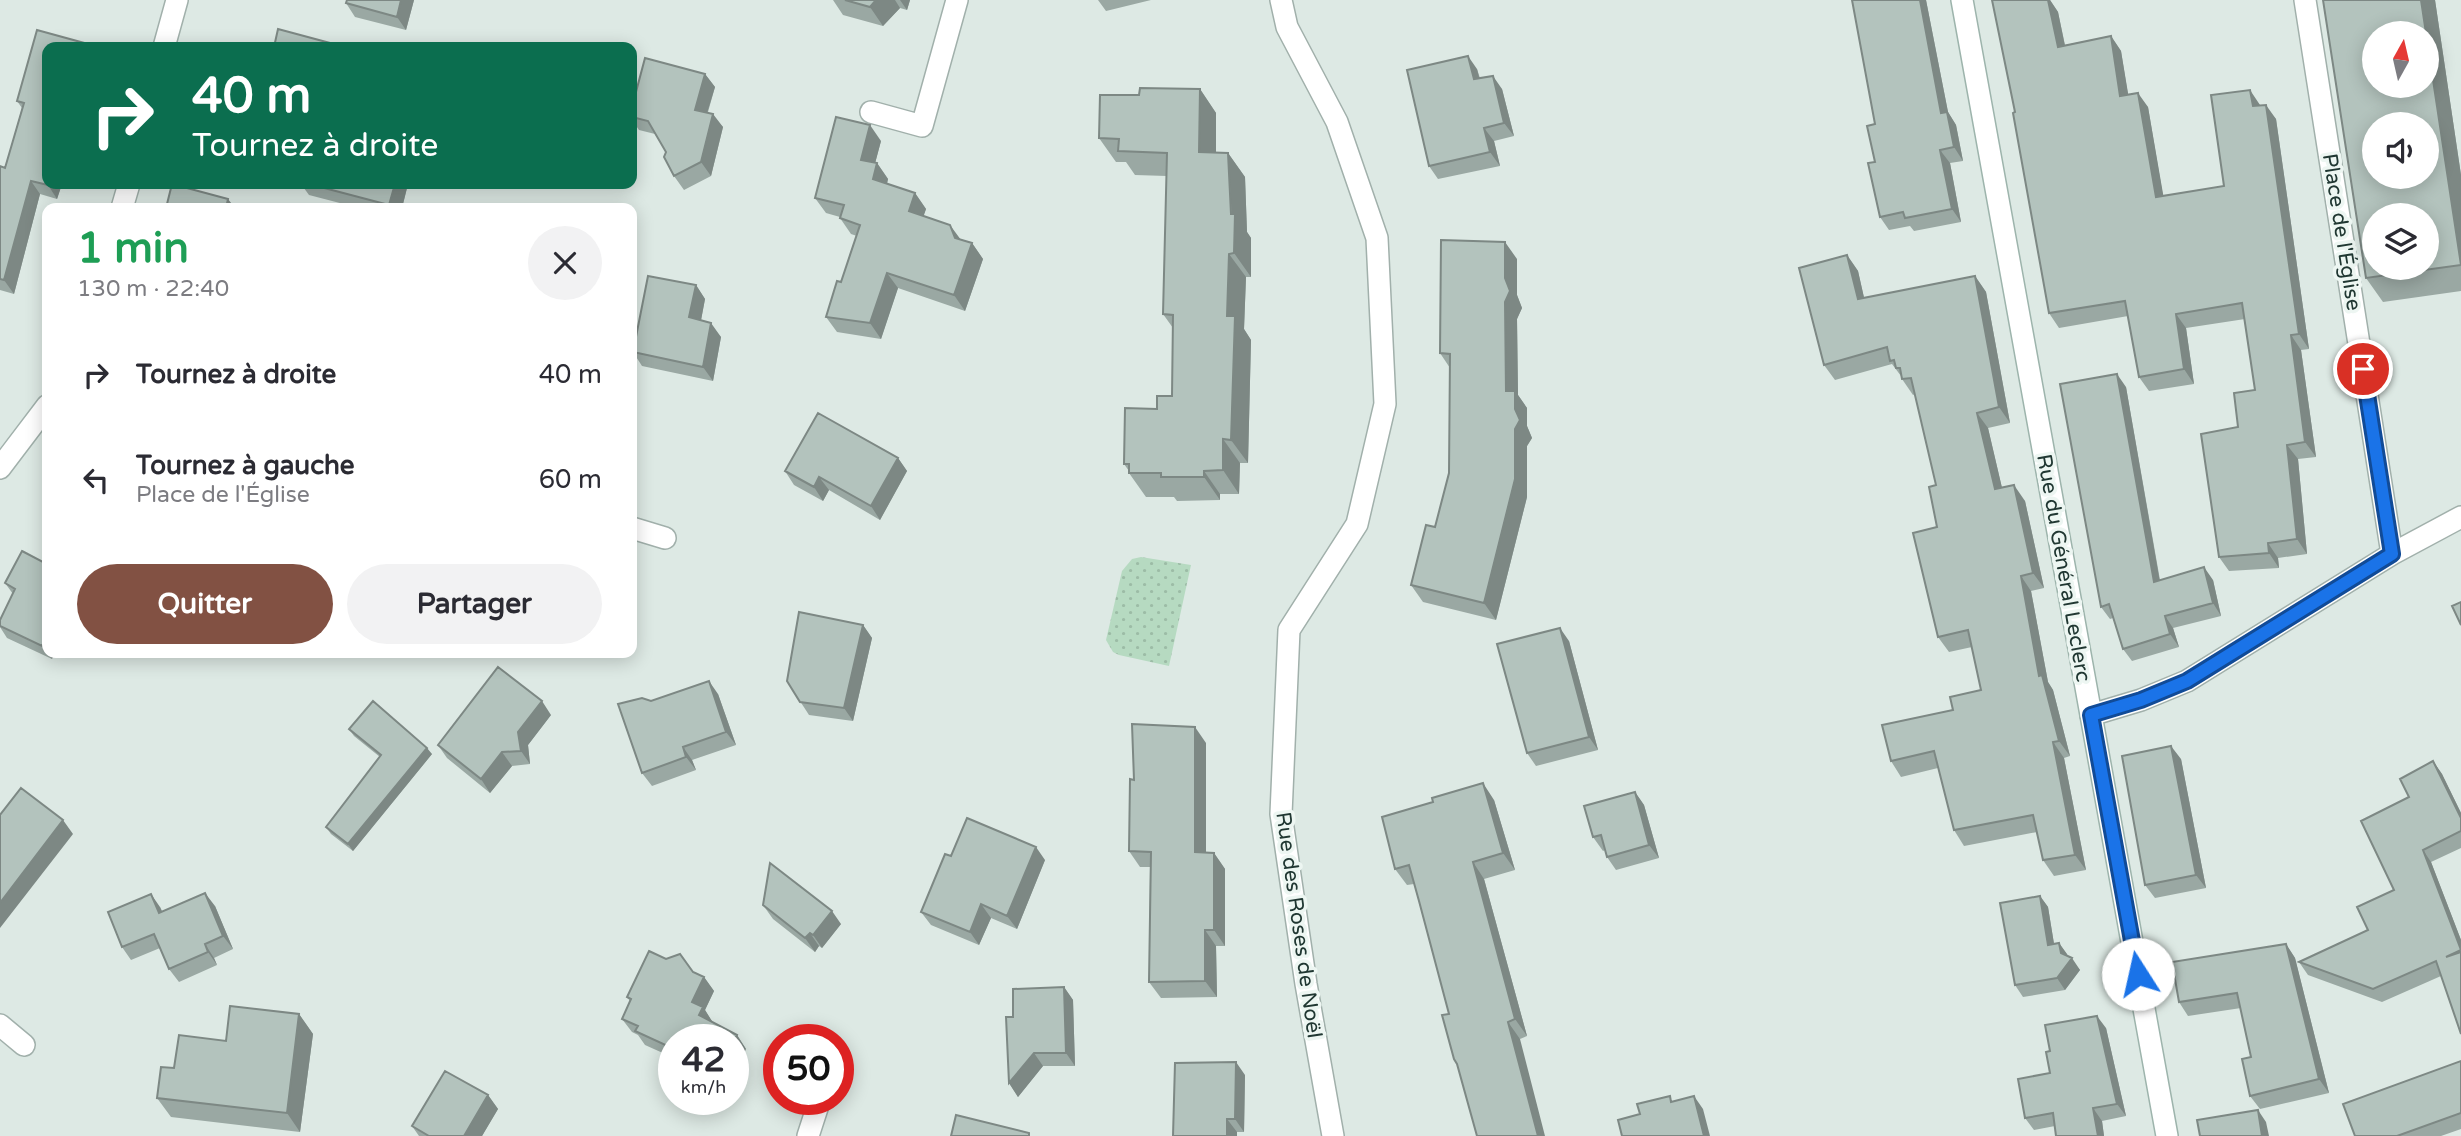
<!DOCTYPE html>
<html lang="fr">
<head>
<meta charset="utf-8">
<style>
	:root { --surface:#fff; --page:#f2f2f3; --text:#2b2b33; --muted:#7c7c81; --accent:#825143 }
	body { margin:0; font-family:"Varela Round",sans-serif; background:var(--page); color:var(--text); height:100vh; display:flex; flex-direction:column; font-size:26px; white-space:nowrap }
	* { box-sizing:border-box; margin:0 }
	p { font-size:23px; color:var(--muted) }
	.icon { flex:none; width:38px; height:38px; fill:none; stroke:currentColor; stroke-width:2; stroke-linecap:round; stroke-linejoin:round }
	.map { position:relative; flex:1; overflow:hidden }
	.side { position:absolute; left:42px; top:203px; width:595px; height:455px; display:flex; flex-direction:column; background:var(--surface); border-radius:14px; box-shadow:0 4px 18px #0003 }
	.side>* { flex:none }
	.top-card { position:absolute; left:42px; top:42px; width:595px; height:147px; border-radius:14px; box-shadow:0 4px 18px #0003; background:#0b6e4f; color:#fff; overflow:hidden }
	.needle { width:46px; rotate:8deg }
	.buttons { position:absolute; left:2362px; top:21px; display:grid; gap:14px }
	.buttons a { display:grid; place-items:center; width:77px; height:77px; border-radius:50%; background:var(--surface); box-shadow:0 4px 18px #0003; font-size:35px }
	.speed { position:absolute; left:658px; top:1024px; display:flex; gap:14px; font-size:35px; font-weight:700; text-align:center }
	.speed>* { display:grid; place-content:center; width:91px; height:91px; border-radius:50%; background:var(--surface); box-shadow:0 4px 18px #0003; line-height:1 }
	.speed small { font-size:18px; font-weight:400 }
	.speed .limit { border:10px solid #d22; background:#fff; color:#111 }
	.pin { position:absolute; display:grid; place-items:center; width:60px; height:60px; color:#fff; margin:-30px; border:4px solid #fff; border-radius:50%; box-shadow:0 2px 7px #0007 }
	.me { position:absolute; width:77px; margin:-38px; rotate:350deg; stroke-linejoin:round; filter:drop-shadow(0 0 5px #0008) }
	.turn { display:flex; align-items:center; gap:24px; height:147px; padding:0 35px; font-size:32px }
	.turn .icon { width:91px; height:91px; stroke-width:2.5 }
	.turn b { display:block; font-size:49px; line-height:60px }
	.round { display:grid; place-items:center; flex:none; width:74px; height:74px; border-radius:37px; background:var(--page) }
	.head { display:flex; align-items:center; justify-content:space-between; height:119px; padding:0 35px }
	h1 { font-size:42px; font-weight:700; line-height:52px; color:#1e9e55 }
	.button { display:flex; gap:14px; margin-top:auto; padding:14px 35px }
	.button a { flex:1; height:80px; border-radius:42px; background:var(--accent); color:#fff; font-size:28px; font-weight:700; line-height:80px; text-align:center }
	.button a+a { background:var(--page); color:var(--text) }
	ul { padding:0; list-style:none }
	li { display:flex; align-items:center; gap:21px; height:105px; padding:0 35px }
	li div { flex:1 }
	li b { display:block; font-size:26px }
	li em { font-style:normal }
	.map>svg:first-child { display:block }
	.grass { fill:url(#grass-dots) }
	.lines { fill:none; stroke-linecap:round; stroke-linejoin:round }
	.street-casing { stroke:#a1b0ab; stroke-width:24 }
	.secondary-casing { stroke:#9db4ac; stroke-width:24 }
	.street { stroke:#fff; stroke-width:21 }
	.secondary { stroke:#fff; stroke-width:21 }
	.wall { fill:#9aa8a3 }
	.shaded-wall { fill:#7d8884 }
	.building { fill:#b3c3bd; stroke:#7d8884; stroke-width:2; fill-rule:evenodd }
	.route-casing { stroke:#114b97; stroke-width:18 }
	.route { stroke:#1a73e8; stroke-width:12 }
	.labels { text-anchor:middle; stroke-width:7; stroke-linejoin:round; paint-order:stroke }
	.street-label { font-size:21px; fill:#203732; stroke:#edf6f2 }
</style>
</head>
<body>
<div class="map">
<svg width="2461" height="1136" viewBox="0 0 2461 1136">
	<defs>
		<pattern id="grass-dots" width="8" height="8" patternUnits="userSpaceOnUse" patternTransform="scale(1.75)"><rect width="8" height="8" fill="#b6dac1"/><path d="M2 2h.1M6 6h.1" fill="none" stroke="#9cbca6" stroke-width="1.8" stroke-linecap="round"/></pattern>
	</defs>
	<rect width="100%" height="100%" fill="#dde9e4"/>
	<path class="grass" d="M1141,557L1191,565L1169,666L1119,655L1113,652L1106,640L1122,571L1132,559Z"/>
	<g class="lines">
		<defs>
			<path id="street" d="M1281,0L1287,27L1337,122L1377,238L1385,404L1357,524L1289,630L1281,814L1306,984L1333,1136
				M2305,0L2392,554L2461,517
				M164,47L177,0
				M871,112L922,126L957,0
				M122,208L129,184
				M0,468L47,406
				M632,528L665,538
				M2091,715L2141,700L2187,681L2392,554
				M0,1025L24,1045
				M808,1136L820,1099"/>
			<path id="secondary" d="M1962,0L2167,1136"/>
		</defs>
		<use href="#street" class="street-casing"/>
		<use href="#secondary" class="secondary-casing"/>
		<use href="#street" class="street"/>
		<use href="#secondary" class="secondary"/>
	</g>
	<path class="wall" d="M347,0H414L406,30L355,17L346,3Z
		M833,0H910L907,10L900,8L883,26L843,15Z
		M1098,0H1151L1106,11Z
		M1852,0H1926L1948,112L1956,125L1963,161L1950,163L1961,222L1914,231L1910,226L1889,230L1880,217L1875,162V124Z
		M1992,0H2050L2058,12L2065,45L2111,36L2121,51L2128,95L2148,107L2163,196L2224,186L2261,105L2276,119L2309,349L2301,350L2316,457L2298,459L2307,554L2278,558L2279,568L2229,571L2219,557L2238,427L2255,390L2245,319L2186,328L2194,384L2149,391L2139,377L2128,316L2059,328L2049,313L2015,112Z
		M2323,0H2435L2461,175V291L2383,302L2366,278Z
		M37,30L47,184H62L57,199L40,194L14,294L0,290V166L5,168L22,108L17,101Z
		M1477,69L1480,78L1502,89L1514,136L1494,141L1500,166L1438,179L1429,166Z
		M705,74L715,87L708,112L723,127L711,176L684,190L674,176L666,152L655,134L639,130L632,120V107Z
		M1200,89L1216,113V152L1228,153L1245,177L1247,232L1251,238V277H1246L1244,329L1251,340L1248,463H1240L1239,494H1220V500L1177,501L1174,497H1146L1129,473V471L1124,464L1157,409L1172,396L1173,328L1163,314L1167,176L1135,175L1126,162H1116L1099,138L1139,95Z
		M881,141L875,163H877L888,179L887,184L915,193L926,209L923,216L960,239L972,243L983,259L965,311L898,288L881,339L837,332L826,317L841,282L857,236L851,234L840,218V217L826,213L815,198Z
		M301,184H408L402,208H359L309,195Z
		M1847,255L1858,271L1864,298L1975,276L1986,292L2010,423L1988,428L2002,488L2025,501L2044,588L2031,591L2048,682L2053,690L2070,756L2064,758L2086,870L2054,876L2043,860L2037,832L1964,846L1954,830L1938,768L1901,777L1891,761L1953,710L1981,690L1972,647L1949,652L1938,637L1936,485L1915,394L1913,395L1902,379L1901,376L1892,364L1835,380L1824,365Z
		M1517,259V295L1522,308L1517,319L1518,395L1527,408V426L1532,438L1527,446V497L1496,620L1423,602L1411,585L1435,527L1449,473L1450,368L1440,353Z
		M696,285L705,299L701,320L721,337L713,381L642,366L633,352Z
		M2126,387L2160,580H2213L2221,616L2173,628L2179,647L2132,661L2123,649L2113,618L2110,619L2101,607Z
		M898,458L907,471L880,520L829,490L823,501L794,485L785,471Z
		M22,551L52,659L7,638L0,627V620L13,594L5,583Z
		M863,625L872,638L853,721L809,715L787,681Z
		M1569,641L1598,750L1536,766L1527,753Z
		M718,694L736,745L692,760L696,770L652,786L642,773L651,701Z
		M551,715L528,745L530,764L512,766L490,793L447,758L438,745Z
		M349,729L432,754L353,851L331,834L326,827L380,757L354,736Z
		M1206,743V852L1214,853L1225,869V946H1216L1217,997L1161,998L1149,982L1150,867H1140L1129,851L1134,780Z
		M2181,759L2206,888L2155,898L2145,885Z
		M2433,761L2442,774L2461,813V848L2431,862L2461,940V1034L2441,976L2382,1002L2308,975L2299,962L2368,930L2394,890L2409,797Z
		M1635,792L1644,805L1659,858L1616,870L1607,857L1605,850L1603,851L1593,837Z
		M1494,800L1515,870L1484,879L1527,1036L1520,1039L1449,1014L1414,884L1407,885L1395,869Z
		M951,856L1045,860L1017,929L991,918L979,945L931,925L921,912Z
		M2040,896L2048,907L2054,944L2059,943L2068,956L2080,970L2065,990L2023,997L2015,985Z
		M763,905L841,924L822,948L819,946L815,952L773,919Z
		M215,906L233,949L214,958L217,965L179,982L169,969L160,948L131,960L122,947L160,907L162,911Z
		M2286,944L2295,958L2329,1093L2260,1109L2250,1096L2251,1057L2241,1008L2188,1016L2179,1002Z
		M693,972L704,977L714,991L705,1010L712,1022L737,1035L746,1049L674,1040V1058L645,1045L638,1035L632,1032L622,1019L630,1001L627,997Z
		M1064,987L1073,1000L1075,1066H1043L1018,1097L1009,1083L1013,1017Z
		M299,1014L313,1034L300,1132L171,1117L157,1098L174,1068L226,1041Z
		M2106,1028L2126,1116L2102,1121L2104,1136H2056L2055,1126L2034,1130L2025,1118L2050,1073Z
		M2461,1061V1129L2441,1136H2355Z
		M1245,1075L1244,1132H1237V1136H1173Z
		M488,1095L498,1109L482,1136H419L412,1126Z"/>
	<path class="shaded-wall" d="M401,0H414L406,30L397,17Z
		M876,0H895L900,8L883,26L870,7Z
		M900,0H910L907,10Z
		M1920,0H1926L1948,112L1956,125L1963,161L1954,147L1941,113Z
		M2048,0H2050L2058,12L2068,61L2058,47Z
		M2421,0H2435L2461,175V264L2427,40V33H2426Z
		M2111,36L2121,51L2131,111L2120,96Z
		M1468,56L1477,69L1483,93L1474,79Z
		M705,74L715,87L704,123L695,110Z
		M1493,76L1502,89L1514,136L1504,123Z
		M1200,89L1216,113V175L1199,152Z
		M2250,90L2260,105L2263,121L2253,106Z
		M2138,93L2148,107L2166,211L2156,197Z
		M2266,105L2276,119L2309,349L2299,334Z
		M713,114L723,127L711,176L701,162Z
		M870,125L881,141L872,175L861,160Z
		M1484,128L1494,141L1500,166L1490,152Z
		M1940,150L1950,163L1961,222L1952,209Z
		M1228,153L1245,177L1247,232L1251,238V277L1234,253Z
		M877,163L888,179L884,195L873,179Z
		M31,181L40,194L14,294L4,280Z
		M48,184H62L57,199L48,185Z
		M395,184H408L402,208H391L389,205Z
		M915,193L926,209L920,227L909,211Z
		M228,199L235,208H226Z
		M950,225L961,240L955,238Z
		M1505,242L1517,259V295L1522,308L1517,319L1518,395L1527,408V426L1532,438L1527,446V497L1496,620L1484,603L1505,278Z
		M972,243L983,259L965,311L954,295Z
		M1229,254L1246,277L1244,329L1251,340L1248,463L1231,440L1227,316Z
		M1847,255L1858,271L1868,315L1858,299Z
		M887,273L898,288L881,339L870,323Z
		M1975,276L1986,292L2010,423L1999,407Z
		M696,285L705,299L699,331L689,317Z
		M2176,314L2186,328L2194,384L2184,369Z
		M711,323L721,337L713,381L703,367Z
		M2291,335L2301,350L2316,457L2305,442Z
		M2117,374L2126,387L2162,594L2154,582Z
		M1977,413L1988,428L2006,505L1995,489Z
		M1223,439L1240,463L1239,494L1223,470Z
		M2287,445L2298,459L2307,554L2297,539Z
		M898,458L907,471L880,520L871,506Z
		M1204,471L1220,494V500L1204,477Z
		M819,477L829,490L823,501L814,487Z
		M2014,485L2025,501L2044,588L2033,573Z
		M2268,543L2278,558L2279,568L2269,553Z
		M2204,567L2213,580L2221,616L2213,603Z
		M2021,576L2031,591L2048,682L2053,690L2070,756L2059,741L2039,676Z
		M2165,616L2173,628L2179,647L2170,634Z
		M863,625L872,638L853,721L844,708Z
		M1560,628L1569,641L1598,750L1589,737Z
		M47,635V653H55L52,659L42,646Z
		M709,681L718,694L736,745L726,732Z
		M542,701L551,715L528,745L530,764L521,751L518,732Z
		M1195,727L1206,743V868L1195,852Z
		M2053,742L2064,758L2086,870L2075,855Z
		M2171,746L2181,759L2206,888L2196,875Z
		M683,747L692,760L696,770L686,757Z
		M427,748L432,754L353,851L348,844Z
		M502,752L512,766L490,793L481,779Z
		M2433,761L2442,774L2461,813V818Z
		M1483,783L1494,800L1515,870L1503,853Z
		M1635,792L1644,805L1659,858L1649,845Z
		M63,820L73,834L0,928V903Z
		M1036,847L1045,860L1017,929L1007,916Z
		M2423,850L2431,862L2461,940V951Z
		M1214,853L1225,869V946L1214,930Z
		M1473,862L1484,879L1527,1036L1515,1019Z
		M205,893L215,906L233,949L223,936Z
		M151,894L160,907L168,926L159,913Z
		M2040,896L2048,907L2056,956L2048,945Z
		M981,904L991,918L979,945L970,932Z
		M832,911L841,924L822,948L813,935Z
		M1205,930L1216,946L1217,997L1205,981Z
		M810,933L819,946L815,952L805,938Z
		M2059,943L2067,954L2069,962L2072,958L2080,970L2065,990L2057,978L2061,953Z
		M205,944L214,958L217,965L208,952Z
		M2286,944L2295,958L2329,1093L2319,1079Z
		M704,977L714,991L705,1010L712,1021L709,1028L692,1002Z
		M1064,987L1073,1000L1075,1066L1066,1053Z
		M299,1014L313,1034L300,1132L287,1113Z
		M2097,1016L2106,1028L2126,1116L2117,1104Z
		M1508,1022L1520,1039L1545,1136H1538Z
		M737,1035L746,1049L733,1077V1043Z
		M1034,1053L1043,1066L1018,1097L1009,1083Z
		M1236,1062L1245,1075L1244,1132L1235,1119Z
		M488,1095L498,1109L482,1136H464Z
		M1694,1096L1703,1109L1710,1136H1704Z
		M2093,1108L2102,1121L2104,1136H2098Z
		M2258,1110L2266,1122L2269,1136H2262Z
		M1227,1119L1237,1132V1136H1227Z"/>
	<path class="building" d="M347,0H401L397,17L346,3Z
		M845,0H876L870,7Z
		M1852,0H1920L1941,113L1947,112L1954,147L1940,150L1952,209L1905,218L1903,212L1880,217L1868,163L1875,162L1867,126L1875,124Z
		M1992,0H2048L2058,47L2111,36L2120,96L2138,93L2156,197L2224,186L2211,95L2250,90L2253,106L2266,105L2299,334L2291,335L2305,442L2287,445L2297,539L2268,543L2269,553L2219,557L2201,434L2238,427L2234,393L2255,390L2242,303L2176,314L2184,369L2139,377L2125,301L2049,313L2013,113L2015,112Z
		M2323,0H2421L2426,33H2375V86H2427V40L2461,265L2366,278ZM2375,124H2427V177H2375ZM2375,215H2427V268H2375Z
		M278,29L345,47H274Z
		M37,30L88,44L87,47H47V184H48V185L31,181L4,280L0,279V166L5,168L24,103L17,101Z
		M1468,56L1474,79L1493,76L1504,123L1484,128L1490,152L1429,166L1407,70Z
		M645,58L705,74L695,110L713,114L701,162L674,176L664,157L666,152L648,121L632,117V107Z
		M1140,88L1200,89L1199,152L1228,153L1231,214H1235L1234,253L1229,254L1227,316H1235L1231,440L1223,439V470L1204,471V477H1161V473H1129V464H1124L1125,408L1157,409V396H1172L1173,315L1163,314L1167,153L1118,151L1119,139L1099,138L1100,95H1139Z
		M836,117L870,125L861,160L877,163L873,179L915,193L909,211L950,225L955,238L972,243L954,295L887,273L870,323L826,317L837,281L841,282L860,225L840,218L844,205L815,198Z
		M172,184L228,199L226,208H166Z
		M309,184H395L389,205Z
		M1441,240L1505,242V278L1510,291L1505,302L1506,391H1515V409L1520,420L1515,429V479L1484,603L1411,585L1426,525L1435,527L1449,473L1450,354L1440,353Z
		M1847,255L1858,299L1975,276L1999,407L1977,413L1995,489L2014,485L2033,573L2021,576L2039,676L2042,675L2059,741L2053,742L2075,855L2043,860L2033,815L1954,830L1934,751L1891,761L1882,725L1953,710L1950,697L1981,690L1968,630L1938,637L1913,533L1937,527L1929,487L1936,485L1911,378L1902,379L1900,368H1896L1894,360L1890,361L1887,347L1824,365L1799,268Z
		M648,276L696,285L689,317L711,323L703,367L633,352Z
		M2117,374L2154,582L2204,567L2213,603L2165,616L2170,634L2123,649L2109,604L2101,607L2060,384Z
		M818,413L898,458L871,506L819,477L814,487L785,471Z
		M22,551L47,564V635L42,646L0,626V620L15,589L5,583Z
		M2461,602V625L2452,606Z
		M799,612L863,625L844,708L800,702L787,681Z
		M1560,628L1589,737L1527,753L1497,644Z
		M498,667L542,701L518,732L521,751L502,752L481,779L438,745Z
		M709,681L726,732L683,747L686,757L642,773L618,704L642,698L651,701Z
		M373,701L427,748L348,844L326,827L381,755L349,729Z
		M1132,724L1195,727V852L1214,853V930H1205V981L1149,982L1151,852L1129,851L1130,779L1134,780Z
		M2171,746L2196,875L2145,885L2122,756Z
		M2433,761L2461,818V831L2423,850L2461,950L2446,957L2461,952V1034L2436,961L2373,989L2299,962L2368,930L2357,907L2394,890L2361,821L2409,797L2400,779Z
		M1483,783L1503,853L1473,862L1515,1019L1508,1022L1538,1136H1477L1457,1064L1454,1059L1442,1015L1449,1014L1419,901L1409,865L1395,869L1382,817L1433,802L1432,798Z
		M21,788L63,820L0,903V815Z
		M1635,792L1649,845L1607,857L1601,835L1593,837L1584,806Z
		M967,818L1036,847L1007,916L981,904L970,932L921,912L945,854L951,856Z
		M770,863L832,911L813,935L810,933L805,938L763,905Z
		M205,893L223,936L205,944L208,952L169,969L154,934L122,947L108,912L151,894L159,913Z
		M2040,896L2048,945L2059,943L2061,953L2072,958L2057,978L2015,985L2000,903Z
		M2286,944L2319,1079L2250,1096L2242,1059L2251,1057L2237,993L2179,1002L2172,962Z
		M649,951L666,959L680,954L693,972L704,977L692,1002L703,1007L699,1015L737,1035L733,1043V1040H674V1049L635,1031L638,1026L622,1019L631,999L627,997Z
		M1064,987L1066,1053H1034L1009,1083L1006,1017H1013V989Z
		M230,1006L299,1014L287,1113L157,1098L161,1067L174,1068L179,1035L226,1041Z
		M2097,1016L2117,1104L2093,1108L2098,1136H2056L2053,1113L2025,1118L2018,1079L2050,1073L2046,1052L2050,1051L2045,1025Z
		M2461,1061V1113L2397,1136H2355L2343,1104Z
		M1236,1062L1235,1119H1227V1136H1173L1175,1063Z
		M445,1071L488,1095L464,1136H429L412,1126Z
		M1670,1096L1671,1102L1694,1096L1704,1136H1622L1618,1120L1640,1114L1637,1104Z
		M2258,1110L2262,1136H2200L2197,1120Z
		M956,1115L1029,1133V1136H951Z"/>
	<g class="lines">
		<defs>
			<path id="route" d="M2138,974L2091,715L2141,700L2187,681L2392,554L2363,369"/>
		</defs>
		<use href="#route" class="route-casing"/>
		<use href="#route" class="route"/>
	</g>
	<g class="labels">
		<g class="street-label">
			<text transform="translate(2342 232) rotate(81)" y="7">Place de l'Église</text>
			<text transform="translate(2064 568) rotate(80)" y="7">Rue du Général Leclerc</text>
			<text transform="translate(1299 925) rotate(82)" y="7">Rue des Roses de Noël</text>
		</g>
	</g>
</svg>
<div class="buttons">
<a><svg class="needle" viewBox="-14 -14 28 28"><path d="M0-13l5 13h-10z" fill="#e53935"/><path d="M0 13l5-13h-10z" fill="#7c7c81"/></svg></a>
<a><svg class="icon" aria-label="sound" viewBox="0 0 24 24"><path d="M4 9h4l5-4v14l-5-4H4zM17 9q2 3 0 6"/></svg></a>
<a><svg class="icon" aria-label="layers" viewBox="0 0 24 24"><path d="M12 4l9 5-9 5-9-5zM3 14l9 5 9-5"/></svg></a>
</div>
<div class="speed"><div>42<small>km/h</small></div><div class="limit">50</div></div>
<div class="pin" style="left:2363px;top:369px;background:#d93025"><svg class="icon" aria-label="arrive" viewBox="0 0 24 24"><path d="M6 21V4h12l-3 4 3 4H6"/></svg></div>
<svg class="me" style="left:2138px;top:974px" viewBox="-20 -20 40 40"><circle r="19" fill="#fff"/><path d="M0-13L10 11 0 6-10 11z" fill="#1a73e8"/></svg>
<div class="top-card">
<div class="turn"><svg class="icon" aria-label="right" viewBox="0 0 24 24"><path d="M7 20v-9h11M14 6l5 5-5 5"/></svg><div><b>40 m</b>Tournez à droite</div></div>
</div>
<section class="side">
<div class="head"><div><h1>1 min</h1><p>130 m · 22:40</p></div><a class="round"><svg class="icon" aria-label="close" viewBox="0 0 24 24"><path d="M6 6l12 12M18 6L6 18"/></svg></a></div>
<ul>
<li><svg class="icon" aria-label="right" viewBox="0 0 24 24"><path d="M7 20v-9h11M14 6l5 5-5 5"/></svg><div><b>Tournez à droite</b></div><em>40 m</em></li>
<li><svg class="icon" aria-label="left" viewBox="0 0 24 24"><path d="M17 20v-9H6M10 6l-5 5 5 5"/></svg><div><b>Tournez à gauche</b><p>Place de l'Église</p></div><em>60 m</em></li>
</ul>
<div class="button"><a>Quitter</a><a>Partager</a></div>
</section>
</div>
</body>
</html>
